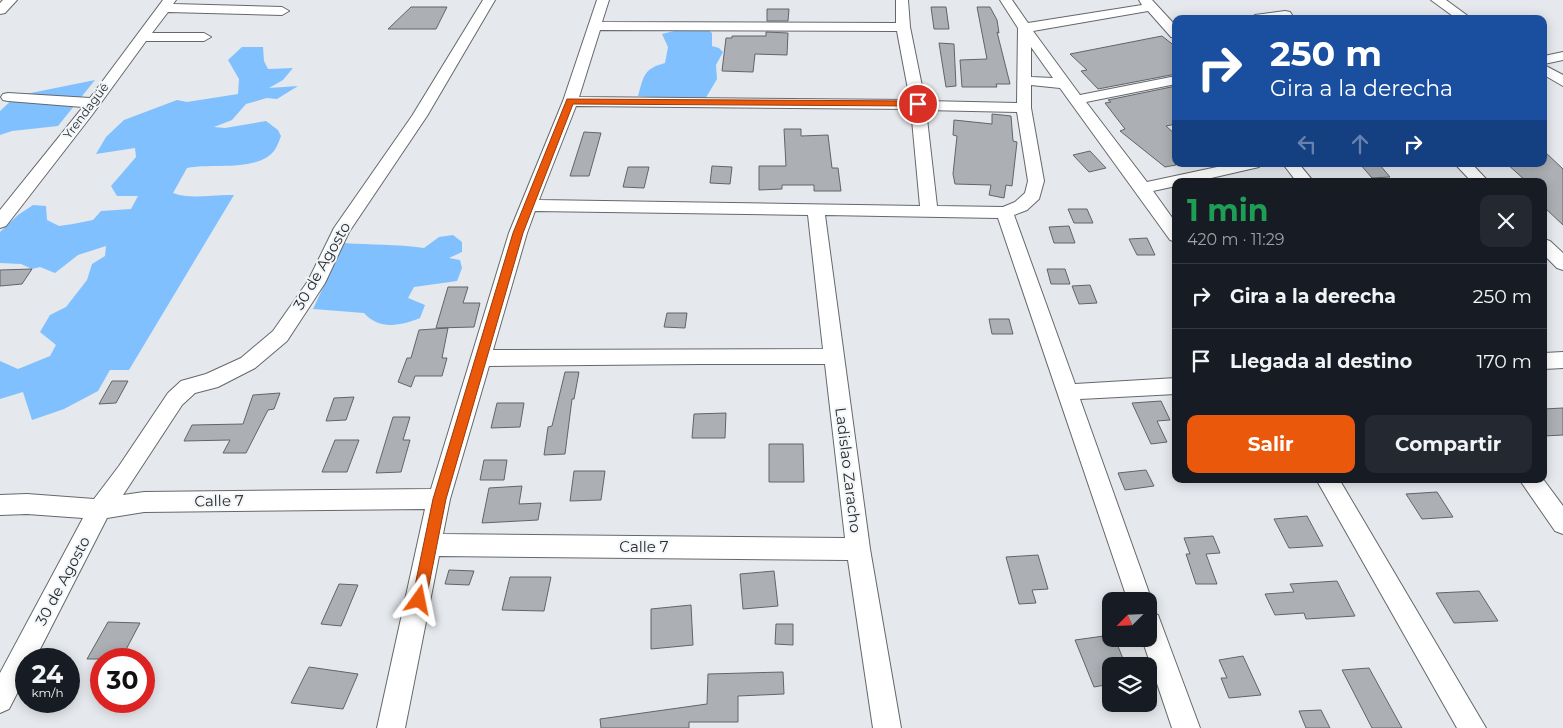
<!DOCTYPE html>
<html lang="es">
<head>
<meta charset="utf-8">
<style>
	:root { --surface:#171b24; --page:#242831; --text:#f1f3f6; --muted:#9ea1a6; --line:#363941; --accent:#ea580c }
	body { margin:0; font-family:Montserrat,sans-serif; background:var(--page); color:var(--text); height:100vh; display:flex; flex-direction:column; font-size:19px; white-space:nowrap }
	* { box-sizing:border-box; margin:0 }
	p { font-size:16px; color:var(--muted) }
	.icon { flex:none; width:28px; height:28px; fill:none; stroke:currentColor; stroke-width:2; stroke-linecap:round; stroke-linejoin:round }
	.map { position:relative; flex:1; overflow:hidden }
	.details { position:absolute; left:1172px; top:178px; width:375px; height:305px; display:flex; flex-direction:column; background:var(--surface); border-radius:10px; box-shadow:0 2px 12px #0003 }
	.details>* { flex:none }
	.top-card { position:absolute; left:1172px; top:15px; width:375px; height:152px; border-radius:10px; box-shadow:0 2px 12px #0003; background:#1a4fa0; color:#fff; overflow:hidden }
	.needle { width:32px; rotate:246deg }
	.fabs { position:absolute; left:1102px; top:592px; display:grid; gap:10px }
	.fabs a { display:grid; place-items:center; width:55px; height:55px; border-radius:10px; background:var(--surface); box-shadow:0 2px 12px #0003; font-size:25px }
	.speed { position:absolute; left:15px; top:648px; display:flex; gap:10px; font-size:25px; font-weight:700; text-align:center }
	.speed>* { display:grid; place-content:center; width:65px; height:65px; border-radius:50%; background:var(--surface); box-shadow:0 2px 12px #0003; line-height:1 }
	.speed small { font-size:12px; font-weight:400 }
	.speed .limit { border:8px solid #d22; background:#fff; color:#111 }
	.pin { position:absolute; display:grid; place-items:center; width:42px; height:42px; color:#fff; margin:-21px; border:2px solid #fff; border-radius:50%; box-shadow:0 1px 5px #0007 }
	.me { position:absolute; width:55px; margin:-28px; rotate:12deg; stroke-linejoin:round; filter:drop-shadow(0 0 4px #0008) }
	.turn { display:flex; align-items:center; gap:18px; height:105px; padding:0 15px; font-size:22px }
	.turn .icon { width:65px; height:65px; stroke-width:2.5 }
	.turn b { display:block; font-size:35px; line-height:42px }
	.lanes { display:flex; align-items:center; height:48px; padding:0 15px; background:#0003; justify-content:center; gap:25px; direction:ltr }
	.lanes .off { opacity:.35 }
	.round { display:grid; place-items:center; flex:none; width:52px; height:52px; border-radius:10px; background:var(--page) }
	.overview { display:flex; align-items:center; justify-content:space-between; height:85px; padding:0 15px }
	h1 { font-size:30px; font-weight:700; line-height:38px; color:#1e9e55 }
	.cta { display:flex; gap:10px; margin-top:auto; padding:10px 15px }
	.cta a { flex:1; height:58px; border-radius:10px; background:var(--accent); color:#fff; font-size:20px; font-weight:700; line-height:58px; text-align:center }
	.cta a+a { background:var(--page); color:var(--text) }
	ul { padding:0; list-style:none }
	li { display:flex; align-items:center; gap:15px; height:65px; padding:0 15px; border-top:1px solid var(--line) }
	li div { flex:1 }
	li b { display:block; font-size:19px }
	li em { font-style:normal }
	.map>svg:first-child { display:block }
	.forest { fill:#80c0fe }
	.building { fill:#acafb3; stroke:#626568 }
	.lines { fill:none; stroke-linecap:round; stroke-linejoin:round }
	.street-casing { stroke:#65686b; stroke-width:2 }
	.street { fill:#fff; fill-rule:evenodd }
	.route { fill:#ea580c; stroke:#983908 }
	.labels { text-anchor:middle; stroke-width:4; stroke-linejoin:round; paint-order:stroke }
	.far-street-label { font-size:12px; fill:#292a2c; stroke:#f2f6f9 }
	.street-label { font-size:15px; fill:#292a2c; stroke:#f2f6f9 }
</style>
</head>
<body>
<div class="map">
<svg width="1563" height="728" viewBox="0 0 1563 728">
	<rect width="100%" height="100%" fill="#e5e8ec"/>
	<path class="forest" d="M686,28L707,29L712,33V46L719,48L723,52L716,65L717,79L704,101L638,96C644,76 643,69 665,63L668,47L662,34Z
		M242,47H263L264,61L268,69L293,68L283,80L269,88L298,86L277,99L267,98L246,104L232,120L214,127L225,128L266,121L278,130L281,136C279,141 277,147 274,151C257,172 212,163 187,168L173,193C192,200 214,194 234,195L129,370H110L98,391L64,409L32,420L23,392L0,399V361L18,369L50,356L56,345L40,332L50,315L66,307L87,280L92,264L105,256L106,246L78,255L55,273L40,267L32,269L21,264L0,263V232L18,215L33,205L46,206L47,220L59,226L73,224L93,220L101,211L131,209L138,196H117L111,186L136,157L135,148L96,154L106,137L124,120L177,100L187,102L238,94L239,79L228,60Z
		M95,80L58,126L12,131L0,135V111L16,96Z
		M453,235L462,242V252L449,258L460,260L462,268L457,281L414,287L408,298L425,305L420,318C400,326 379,330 364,313L313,309L344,243C371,245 397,244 424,248L439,237Z"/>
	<path class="building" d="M411,7H447L436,29H388Z
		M931,7H946L949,29H934Z
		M977,7H990L997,20L999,33L997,32L1010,84H996L997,87H962L960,60L987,59Z
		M767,9H789L788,21H767Z
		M766,32L788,33L787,55L755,54L753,72L722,71L726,38H732V36H766Z
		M1162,36L1176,47V74L1098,89L1081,71L1087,70L1070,54Z
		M939,43L954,44L956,86L946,87Z
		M1176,86V124L1166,126L1176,135V165L1165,167L1120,131L1125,129L1105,103L1111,102L1108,100Z
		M992,114L1011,116L1013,141L1017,142L1012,186L1006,185L1004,198L989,195L991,185L955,184L953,174L957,136L953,135L954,120L992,124Z
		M784,129H801V136L828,135L832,168H838L841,191H814V185H782V189L759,190V166H786Z
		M584,132L601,133L589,176H570Z
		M1090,151L1106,168L1089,172L1073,155Z
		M1544,151L1563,169V225L1544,207V181H1526L1507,164H1544Z
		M1360,164H1379L1390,177L1372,178Z
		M712,166L732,167L730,184L710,183Z
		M628,167H649L644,188L623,187Z
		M1068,209H1087L1093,223H1074Z
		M1069,226L1075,243H1054L1049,227Z
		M1147,238L1155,255H1137L1129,239Z
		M32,269L22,284L0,286V270Z
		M1047,269H1065L1070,284H1051Z
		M1090,285L1097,303L1079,304L1072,286Z
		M448,287H468L463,303H480L474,327L436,328Z
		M667,313H687L685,328L664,327Z
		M989,319H1009L1013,334H992Z
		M448,328L442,358H447L442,376H415L411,387L398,382L407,358H411L419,330Z
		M565,372H579L574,399H572L565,454L544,455L548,427L552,426Z
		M112,381H128L116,403L99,404Z
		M280,393L274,409L268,410L246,453H223L230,440L184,441L192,425L243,424L253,395Z
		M354,397L346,420L326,421L334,398Z
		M1161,401L1170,420L1157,421L1167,442L1151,444L1132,403Z
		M497,403H524L520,427L491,428Z
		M1563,408V435L1544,436V409Z
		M726,413L725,438H692L694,414Z
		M393,417H410L403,440H410L401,472L376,473Z
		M335,440H359L347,472H322Z
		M769,444H803L804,482H769Z
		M484,460H507L504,480H480Z
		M1146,470L1154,486L1125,490L1118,473Z
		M574,471H605L601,500L570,501Z
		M522,486L519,504L541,503L538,520L482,523L489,488Z
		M1437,492L1453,517L1422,519L1406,494Z
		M1307,516L1323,546L1289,548L1274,519Z
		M1213,536L1220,553L1206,554L1217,584H1196L1186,554H1190L1184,538Z
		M1038,555L1048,589L1032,590L1036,603L1019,604L1006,557Z
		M449,570L474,571L469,585L445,584Z
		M774,571L778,606L743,609L740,574Z
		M510,577H551L544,611L502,610Z
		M1337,581L1355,616L1306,619L1304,613L1275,615L1265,594L1294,592L1290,584Z
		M339,584L358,585L341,626L321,624Z
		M1479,591L1498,621L1454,623L1436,593Z
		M691,605L693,645L651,649V609Z
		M108,622L140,623L121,659H87Z
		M776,624H793V645L775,644Z
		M1111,635V639H1115L1126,666H1111V684L1094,687L1075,640Z
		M1243,656L1261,695L1229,698L1221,678H1227L1219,660Z
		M309,667L358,674L343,709L291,703Z
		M1369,668L1402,728H1372L1342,670Z
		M783,672L784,694L738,696V722H689V728H601L600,719L707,704L708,674Z
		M1321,710L1330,728H1306L1299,711Z"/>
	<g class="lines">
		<defs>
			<path id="street" d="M3,0H17L5,13L0,14V3Z
				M163,0H176L173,4L282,7L289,11L282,15L168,12L152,33H204L211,37L204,41H146L92,115L6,226L0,228V210L83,107L8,101L3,100L1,97L3,94L8,93L90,98Z
				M483,0H495L427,116L349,232L325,283L287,341L255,368L218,387L195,393L182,405L123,495L144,492L431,489L509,233L563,101L597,0H609L602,22L896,23V0H908L910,27L925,101L1017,103L1018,28L1000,0H1012L1028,23L1142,5L1139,0H1152L1176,26V38L1171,37L1148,11L1033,31L1080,95L1176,76V84L1086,102L1147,182L1231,164H1261L1259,167L1198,181H1176V186L1153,191L1176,223V242L1170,240L1060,88L1031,85V108L1044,181L1039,199L1027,210L1014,215L1075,384L1176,378V394L1080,399L1152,601L1149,609V601H1128L998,218L825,215L870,549L901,728H873L848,560L439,556L405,728H377L425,509L144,512L107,518L35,659H26V676L9,709L0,713V673L83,518L27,514L0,515V495L27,494L94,499L119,466L168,393L181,381L206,374L241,358L273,331L308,281L334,228L412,116ZM600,30L897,31L910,100L579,97ZM1031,47L1053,78L1031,77ZM576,106L911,109L920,206L539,200ZM926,110L1017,112L1028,181L1025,193L1015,202L1003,207L937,206ZM535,211L808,215L823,349L493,350L527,233ZM701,364H825L845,538L443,534L450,499L489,366Z
				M1431,0H1446L1472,19H1457Z
				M1285,11L1290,12L1292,15L1290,18L1249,19L1255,15Z
				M1563,52V60L1544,64V56Z
				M1544,65L1563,75V86L1544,75Z
				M1283,164H1299L1313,181H1296Z
				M1455,164H1472L1488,181H1471Z
				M1544,239L1550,241L1563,253V270L1557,268L1544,255Z
				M1563,352V368L1544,369V353Z
				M1316,479H1339L1486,728H1457Z
				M1519,479H1543L1563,506V534L1555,531Z
				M1149,612L1158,615L1200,728H1172L1142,639H1149Z"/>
		</defs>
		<use href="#street" class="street-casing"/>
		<use href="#street" class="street"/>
	</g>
	<path class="route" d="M567,99L918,101L922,104L918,106L573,104L523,233L446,499L426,600L424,605L419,607L414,605L412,600L433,499L513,233Z"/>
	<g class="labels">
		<g class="far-street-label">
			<text transform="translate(86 111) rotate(-53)" y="4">Yrendagüé</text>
		</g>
		<g class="street-label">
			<text transform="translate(322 266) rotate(-60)" y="5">30 de Agosto</text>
			<text transform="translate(848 470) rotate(83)" y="5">Ladislao Zaracho</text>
			<text transform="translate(219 501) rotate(-1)" y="5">Calle 7</text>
			<text x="644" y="552">Calle 7</text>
			<text transform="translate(63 581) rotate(-62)" y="5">30 de Agosto</text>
		</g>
	</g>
</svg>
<div class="fabs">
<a><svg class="needle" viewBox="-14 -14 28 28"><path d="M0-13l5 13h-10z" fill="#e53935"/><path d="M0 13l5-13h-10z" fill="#9ea1a6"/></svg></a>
<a><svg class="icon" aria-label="layers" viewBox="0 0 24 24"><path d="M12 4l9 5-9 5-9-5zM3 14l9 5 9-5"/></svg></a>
</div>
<div class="speed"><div>24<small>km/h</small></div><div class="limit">30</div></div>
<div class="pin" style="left:918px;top:104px;background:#d93025"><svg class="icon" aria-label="arrive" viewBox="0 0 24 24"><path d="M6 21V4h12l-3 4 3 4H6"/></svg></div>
<svg class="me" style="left:419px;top:600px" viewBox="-20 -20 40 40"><path d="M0-17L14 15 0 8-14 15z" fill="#ea580c" stroke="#fff" stroke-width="4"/></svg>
<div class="top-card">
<div class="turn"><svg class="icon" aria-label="right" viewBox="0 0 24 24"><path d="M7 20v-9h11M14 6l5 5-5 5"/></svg><div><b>250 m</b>Gira a la derecha</div></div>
<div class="lanes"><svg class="icon off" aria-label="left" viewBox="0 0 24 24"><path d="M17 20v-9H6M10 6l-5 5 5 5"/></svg><svg class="icon off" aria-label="ahead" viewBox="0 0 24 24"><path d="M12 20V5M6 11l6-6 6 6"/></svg><svg class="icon" aria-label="right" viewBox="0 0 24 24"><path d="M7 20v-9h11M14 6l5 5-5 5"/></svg></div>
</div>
<section class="details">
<div class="overview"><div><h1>1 min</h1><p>420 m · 11:29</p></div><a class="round"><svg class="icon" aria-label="close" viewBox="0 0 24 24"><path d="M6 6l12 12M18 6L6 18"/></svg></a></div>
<ul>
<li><svg class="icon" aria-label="right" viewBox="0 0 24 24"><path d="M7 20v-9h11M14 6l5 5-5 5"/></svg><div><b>Gira a la derecha</b></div><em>250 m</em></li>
<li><svg class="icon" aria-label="arrive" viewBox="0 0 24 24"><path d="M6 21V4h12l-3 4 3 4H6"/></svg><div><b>Llegada al destino</b></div><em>170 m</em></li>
</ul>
<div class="cta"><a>Salir</a><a>Compartir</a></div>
</section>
</div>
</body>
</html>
